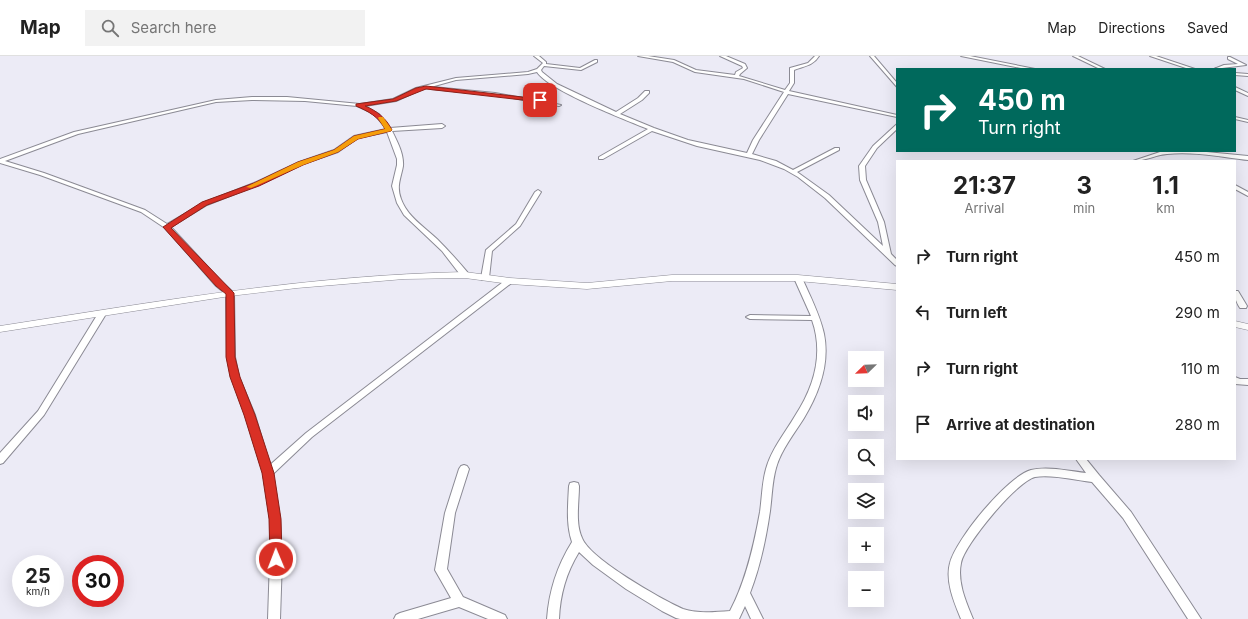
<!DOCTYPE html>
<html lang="en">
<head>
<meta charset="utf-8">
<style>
	:root { --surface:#fff; --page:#f2f2f2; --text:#222; --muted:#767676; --line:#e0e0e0 }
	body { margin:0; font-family:Inter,sans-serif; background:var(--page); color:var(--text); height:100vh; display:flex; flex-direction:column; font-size:15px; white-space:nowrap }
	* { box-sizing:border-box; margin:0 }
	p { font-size:13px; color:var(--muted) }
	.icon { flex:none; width:22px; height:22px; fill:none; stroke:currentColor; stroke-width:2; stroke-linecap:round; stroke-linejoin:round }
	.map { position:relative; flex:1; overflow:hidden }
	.details { position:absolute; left:896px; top:104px; width:340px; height:300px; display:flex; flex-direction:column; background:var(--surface); border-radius:0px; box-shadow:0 4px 16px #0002 }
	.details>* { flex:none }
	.banner { position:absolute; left:896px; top:12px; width:340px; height:84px; border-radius:0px; box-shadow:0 4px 16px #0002; background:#00695c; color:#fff; overflow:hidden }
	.needle { width:26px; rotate:247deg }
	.tools { position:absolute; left:848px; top:295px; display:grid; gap:8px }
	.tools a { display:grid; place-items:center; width:36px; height:36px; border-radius:0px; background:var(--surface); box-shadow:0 4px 16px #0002; font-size:20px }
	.speed { position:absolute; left:12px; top:499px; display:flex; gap:8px; font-size:20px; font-weight:700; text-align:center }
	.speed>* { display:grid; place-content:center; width:52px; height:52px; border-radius:50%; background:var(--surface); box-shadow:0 4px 16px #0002; line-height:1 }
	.speed small { font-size:10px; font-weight:400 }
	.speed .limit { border:6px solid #d22; background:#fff; color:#111 }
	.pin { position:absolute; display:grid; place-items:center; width:34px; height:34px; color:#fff; margin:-17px; border-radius:8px; box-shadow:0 2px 6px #0006 }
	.me { position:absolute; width:44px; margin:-22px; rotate:359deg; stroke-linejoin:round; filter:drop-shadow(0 0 3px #0008) }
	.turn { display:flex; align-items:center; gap:14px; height:84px; padding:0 16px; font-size:18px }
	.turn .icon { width:52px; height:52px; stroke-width:2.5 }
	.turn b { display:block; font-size:28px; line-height:34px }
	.eta { display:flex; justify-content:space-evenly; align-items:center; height:68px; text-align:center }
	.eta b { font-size:24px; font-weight:700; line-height:28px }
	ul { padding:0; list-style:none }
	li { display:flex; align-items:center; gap:12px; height:56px; padding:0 16px }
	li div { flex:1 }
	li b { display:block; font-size:15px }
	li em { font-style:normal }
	header { display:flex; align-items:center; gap:24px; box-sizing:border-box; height:56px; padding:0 20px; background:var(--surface); border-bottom:1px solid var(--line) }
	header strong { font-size:19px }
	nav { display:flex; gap:22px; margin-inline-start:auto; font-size:14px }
	.search { width:280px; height:36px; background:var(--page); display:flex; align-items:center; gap:10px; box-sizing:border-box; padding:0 14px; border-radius:0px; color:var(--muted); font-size:15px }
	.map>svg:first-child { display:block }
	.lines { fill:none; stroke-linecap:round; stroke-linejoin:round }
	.minor-casing { stroke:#8b8a94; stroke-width:2 }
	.secondary-casing { stroke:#8b8a94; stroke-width:1 }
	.minor { fill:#fff; fill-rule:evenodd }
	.secondary { fill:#fff; fill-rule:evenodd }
	.route { fill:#d93025; stroke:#8d1f18 }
	.slow { fill:#f59e0b }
</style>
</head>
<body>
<header>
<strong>Map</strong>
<div class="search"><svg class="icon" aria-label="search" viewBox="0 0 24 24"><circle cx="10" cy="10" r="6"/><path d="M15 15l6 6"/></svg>Search here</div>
<nav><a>Map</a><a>Directions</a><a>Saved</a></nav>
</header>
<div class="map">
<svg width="1248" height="563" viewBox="0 0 1248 563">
	<rect width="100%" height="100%" fill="#ecebf6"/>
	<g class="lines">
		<defs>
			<path id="minor" d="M534,0H539L546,6V8L580,12L595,4H597V6L581,14L544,10L541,14L542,16L557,28L616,56L638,42L645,35H649V37L642,44L620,58L654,72L688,84L747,97L753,84L784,36L744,23L695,16L673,6L638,0H648L674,4L696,14L735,19L736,16L743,12L742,10L720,0H726L745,8L747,12L740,18L739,20L785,34L790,27V12L808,7L815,0H819C813,10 804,10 794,14V27L789,35L897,59V61L788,38L759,84L752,98L776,105L793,114L835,92H839V94L797,116L829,139L883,190L878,166L860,124L859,110L873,90L897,68V73L877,92L865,110L866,124L884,166L891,198L897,204V210L895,209L825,142L798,121L784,113L760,104L697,90L652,75L603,103H599V101L648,73C626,64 548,34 537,16L528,18L456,24L420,34L396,45L365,50L379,58L390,72L442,68L445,70L442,72L392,75C397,85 404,98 403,110C401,122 396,130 401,143C407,160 424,171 437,183C448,194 458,205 468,217L469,219L468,221H462L442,195L404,159L397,147L392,130L397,109V103L387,76L358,82L338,96L303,108L258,129L207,149L171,171L222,226L234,237L235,301L239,321L255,359L270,409L306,377L507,223H510L514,225L312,381L273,418L280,463L282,503L280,563H268L270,503V463L263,417L245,359L231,321L227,301L226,238L216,230L165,172L141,156L40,119L0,107V103L74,76L216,44L252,41H287L360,48L393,43L416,32L456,22L528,16L537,13L543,7ZM252,44L305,45L357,50L370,56L376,60L386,73L354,80L334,94L299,106L254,127L203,147L167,168L145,154L44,117L5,105L78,78L216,46Z
				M870,0H874L897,27V31Z
				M961,0H970L1035,13H1026Z
				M1073,0H1078L1105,13H1100Z
				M1150,0H1156L1195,13H1189Z
				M1228,1H1230L1246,9L1214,13L1224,9L1238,8L1228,3Z
				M1235,17L1248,18V20L1235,19Z
				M433,31L495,37L561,49L559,50L495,39L431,33V32Z
				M1235,31L1248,37V40L1235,34Z
				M1235,61L1248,64V66L1235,63Z
				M1163,95H1196L1248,100V104C1221,101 1193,95 1167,98C1155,99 1145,105 1133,105Z
				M1235,129L1248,136V140L1235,133Z
				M538,134L541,136L520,170L492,195L489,222L488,224H482L481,222L486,194L516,168L535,136Z
				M795,220H801L802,222C810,240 820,259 824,278C830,308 819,337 804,362C794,378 781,394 776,412C772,426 772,441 770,455C766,483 760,511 750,537L763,563H751L745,550L739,563H680L676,562L662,555L626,533L593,509L579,496C566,517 560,539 559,563H547C549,535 557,510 572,486C566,469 568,449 569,430L570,427L574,426L578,427L579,430C579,446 575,467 582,482C590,503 661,543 683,553C698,558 714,556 730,555C746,525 754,489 760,456C762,442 762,427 766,413C771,394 785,377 795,360C814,331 824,298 812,264L750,263L746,261L750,259L811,260L794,222Z
				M1235,235H1238L1247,250L1246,252H1240C1236,246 1235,242 1235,235Z
				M99,256H102L106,258L44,359L3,407L0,408V397L38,355Z
				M1235,321L1240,323H1248V329L1235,328Z
				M1076,403H1086L1099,419L1131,456L1201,563H1188L1123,462L1092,426C1075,424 1051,418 1035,421C1017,425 964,489 961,507C957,526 966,546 973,563H961C954,546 945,525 950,507C956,483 1008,420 1031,414C1048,410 1069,415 1086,417Z
				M464,409L467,410L469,413L455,457L447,513L463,541L505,559L507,563H488L459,551L418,563H394L396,559L400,557L451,542L435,514L445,457L459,413L461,410Z"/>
			<path id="secondary" d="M465,216L510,222L587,227L672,219H798L897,228V234L798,225H672L587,233L510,228L465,222L404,223L297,232L230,240L0,276V270C155,246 308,219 465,216Z
				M1235,265L1248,268V274L1235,271Z"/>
		</defs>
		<use href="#minor" class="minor-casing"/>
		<use href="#secondary" class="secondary-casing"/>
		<use href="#minor" class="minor"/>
		<use href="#secondary" class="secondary"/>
	</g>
	<path class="route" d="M426,30L540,43L542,44L540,46L426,33L396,45L365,50C377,55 386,62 392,74L391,75L358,83L338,96L303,109L259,130L207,149L171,172L234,237L235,301L240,321L255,359L274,417L281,463L282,503L281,507L276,508L272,507L270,503L269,463L262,417L244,359L230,321L226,301V238L216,230L163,171L202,146L254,127L298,106L334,94L354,80L385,73C379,61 368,55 356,50V48L393,43L416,32Z"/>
	<path class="slow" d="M379,61H383L392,74L391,75L358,83L338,96L303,109L251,132L246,131L298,106L334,94L354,80L385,73L378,62Z"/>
</svg>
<div class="tools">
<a><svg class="needle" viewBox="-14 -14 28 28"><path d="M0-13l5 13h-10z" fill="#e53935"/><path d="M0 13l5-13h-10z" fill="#767676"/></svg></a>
<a><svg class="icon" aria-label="sound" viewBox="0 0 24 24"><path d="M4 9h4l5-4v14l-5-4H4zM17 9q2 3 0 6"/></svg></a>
<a><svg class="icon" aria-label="search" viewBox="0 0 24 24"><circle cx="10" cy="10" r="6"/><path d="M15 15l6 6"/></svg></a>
<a><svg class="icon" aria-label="layers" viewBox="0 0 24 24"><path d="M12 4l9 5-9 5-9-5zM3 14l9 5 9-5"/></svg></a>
<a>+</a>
<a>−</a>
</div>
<div class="speed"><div>25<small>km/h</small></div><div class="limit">30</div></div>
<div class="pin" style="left:540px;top:44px;background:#d93025"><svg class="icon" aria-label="arrive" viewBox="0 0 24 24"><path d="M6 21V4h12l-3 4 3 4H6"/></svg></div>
<svg class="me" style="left:276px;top:503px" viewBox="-20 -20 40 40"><circle r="17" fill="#d93025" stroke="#fff" stroke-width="3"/><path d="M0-11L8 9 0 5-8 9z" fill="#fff"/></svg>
<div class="banner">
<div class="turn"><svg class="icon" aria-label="right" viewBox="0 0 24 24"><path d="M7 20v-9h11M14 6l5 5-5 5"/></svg><div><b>450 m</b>Turn right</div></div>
</div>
<section class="details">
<div class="eta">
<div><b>21:37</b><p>Arrival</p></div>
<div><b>3</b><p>min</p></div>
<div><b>1.1</b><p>km</p></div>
</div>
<ul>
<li><svg class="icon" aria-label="right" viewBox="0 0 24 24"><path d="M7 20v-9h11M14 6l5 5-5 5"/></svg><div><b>Turn right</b></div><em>450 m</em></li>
<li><svg class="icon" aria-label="left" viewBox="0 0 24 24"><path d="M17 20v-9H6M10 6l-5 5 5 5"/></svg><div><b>Turn left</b></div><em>290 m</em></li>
<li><svg class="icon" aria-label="right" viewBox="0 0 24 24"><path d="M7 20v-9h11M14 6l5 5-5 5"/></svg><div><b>Turn right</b></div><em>110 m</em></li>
<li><svg class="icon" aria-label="arrive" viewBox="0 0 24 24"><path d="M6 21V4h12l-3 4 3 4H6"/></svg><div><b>Arrive at destination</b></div><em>280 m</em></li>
</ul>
</section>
</div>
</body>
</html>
